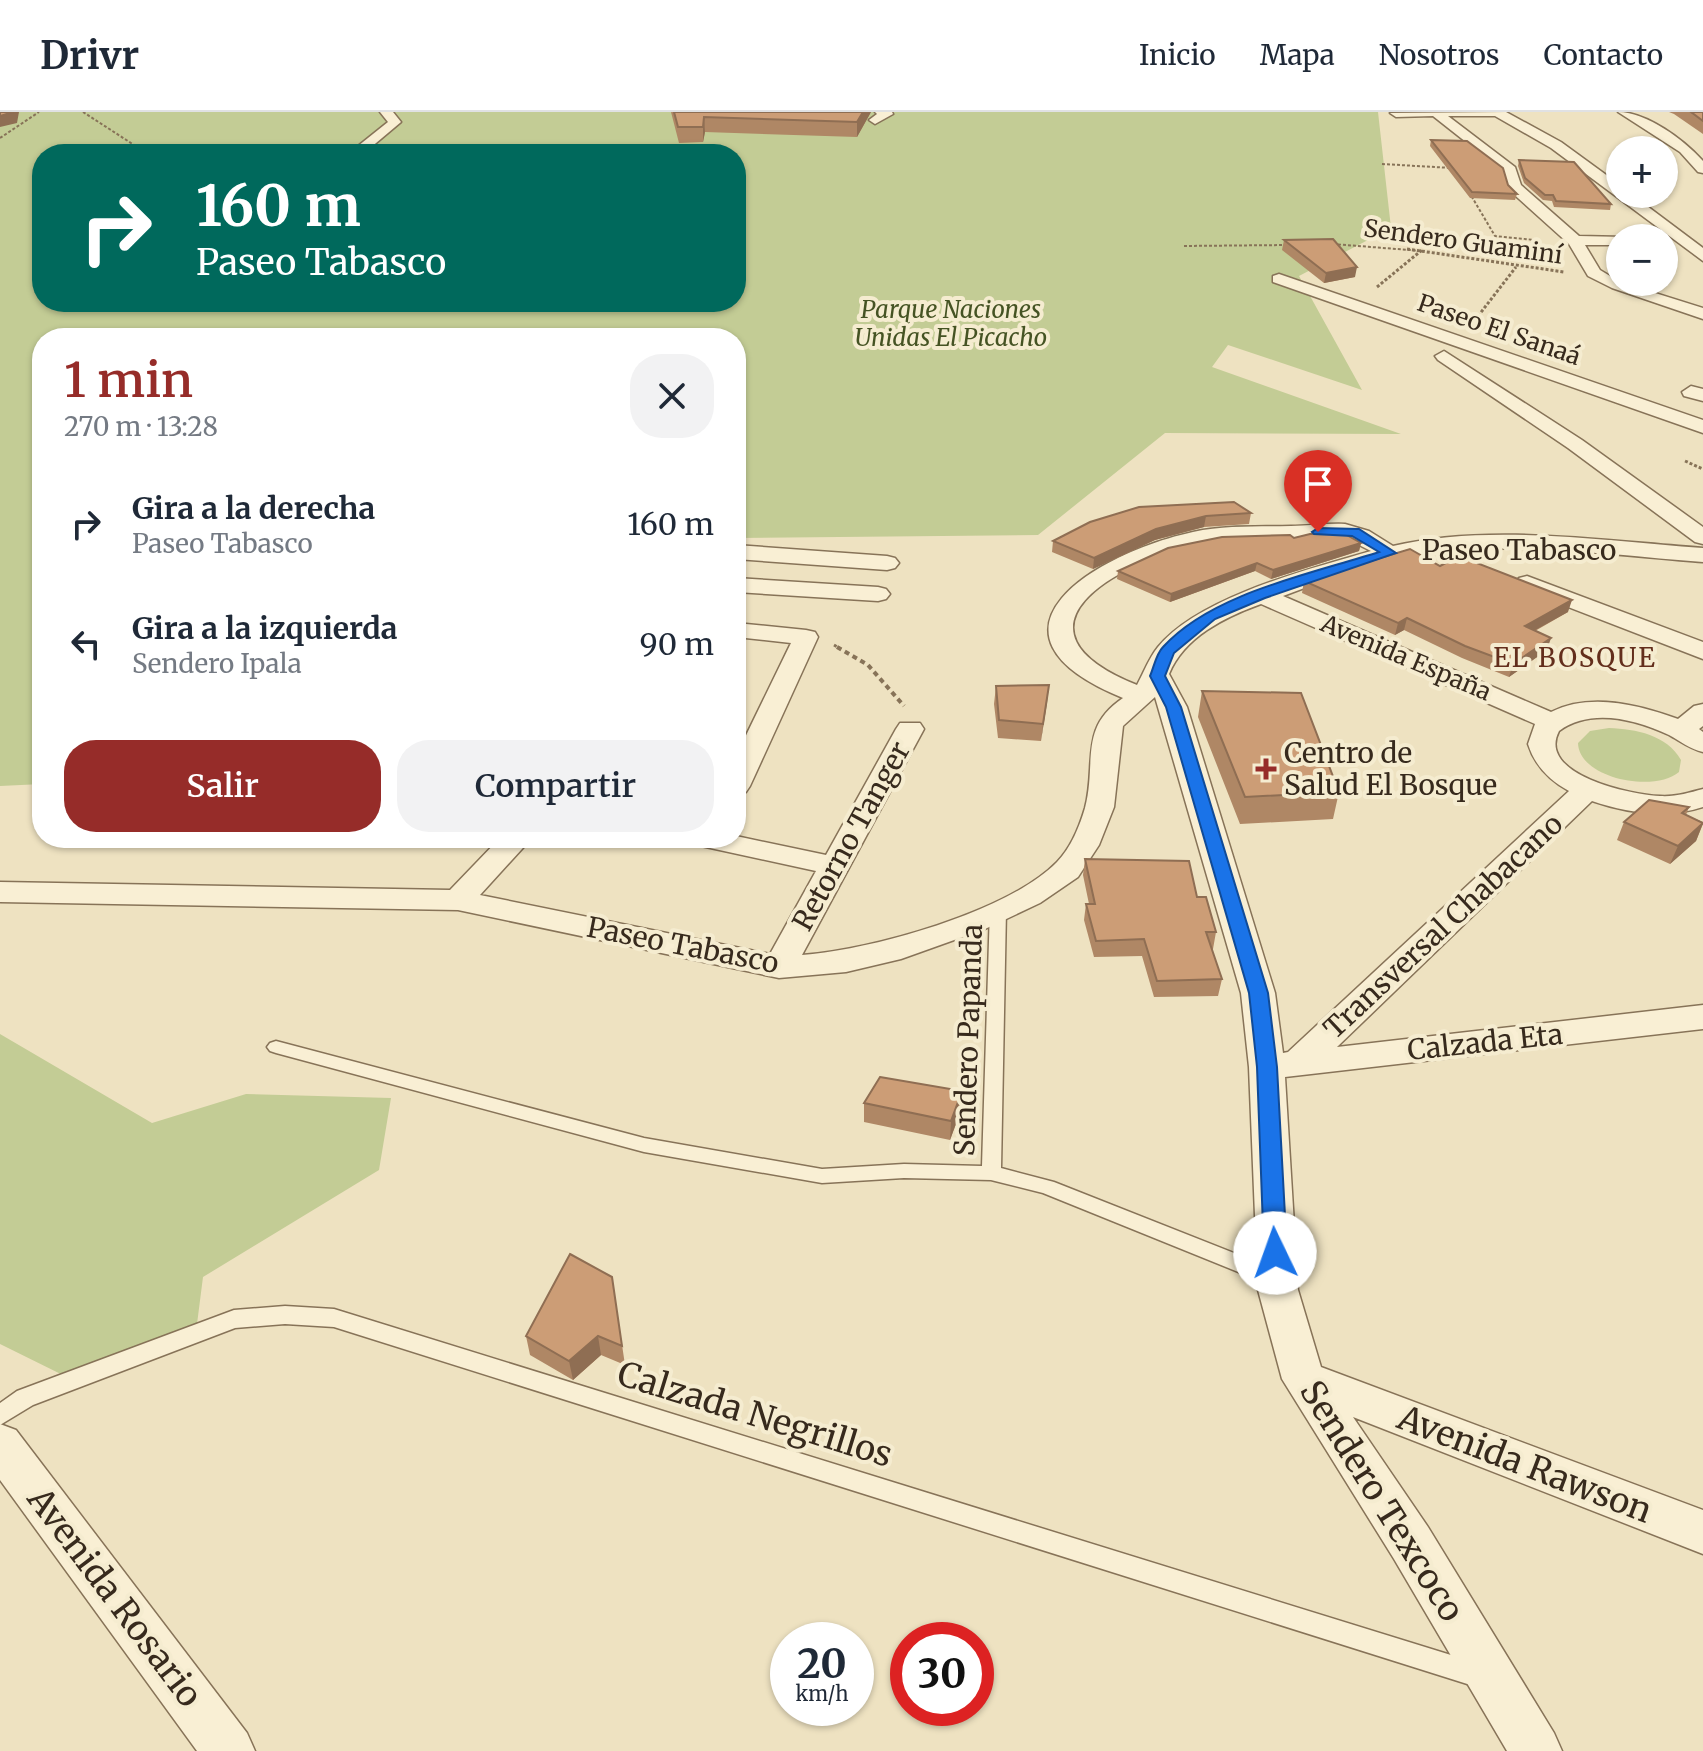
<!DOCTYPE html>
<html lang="es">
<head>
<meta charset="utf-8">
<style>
	:root { --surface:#fff; --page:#f2f2f3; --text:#1f2937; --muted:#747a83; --line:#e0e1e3; --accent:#962c29 }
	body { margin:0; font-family:Merriweather,serif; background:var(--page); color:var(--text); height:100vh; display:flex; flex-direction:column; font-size:30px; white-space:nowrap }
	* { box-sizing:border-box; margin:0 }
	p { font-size:26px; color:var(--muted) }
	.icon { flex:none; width:44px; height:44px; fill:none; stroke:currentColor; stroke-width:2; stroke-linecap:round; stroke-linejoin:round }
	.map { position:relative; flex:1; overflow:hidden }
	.sheet { position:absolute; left:32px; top:216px; width:714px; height:520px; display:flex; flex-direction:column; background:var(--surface); border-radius:32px; box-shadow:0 2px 6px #0004 }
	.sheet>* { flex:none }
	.top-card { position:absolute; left:32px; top:32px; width:714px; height:168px; border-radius:32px; box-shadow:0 2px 6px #0004; background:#00695c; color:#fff; overflow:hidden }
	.tools { position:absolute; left:1606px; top:24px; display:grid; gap:16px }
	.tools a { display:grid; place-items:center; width:72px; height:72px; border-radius:50%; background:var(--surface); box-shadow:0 2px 6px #0004; font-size:40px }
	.speed { position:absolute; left:770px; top:1510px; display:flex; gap:16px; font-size:40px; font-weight:700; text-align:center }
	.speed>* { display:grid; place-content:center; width:104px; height:104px; border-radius:50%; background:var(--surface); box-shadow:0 2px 6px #0004; line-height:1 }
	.speed small { font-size:20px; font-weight:400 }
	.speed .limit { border:12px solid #d22; background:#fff; color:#111 }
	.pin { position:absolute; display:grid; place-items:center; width:68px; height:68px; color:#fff; margin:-82px -34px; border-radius:50% 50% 50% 0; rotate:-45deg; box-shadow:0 0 8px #0007 }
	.pin .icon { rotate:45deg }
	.me { position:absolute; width:88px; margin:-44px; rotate:357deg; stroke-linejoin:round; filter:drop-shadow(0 0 6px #0008) }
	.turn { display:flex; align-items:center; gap:28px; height:168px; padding:0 32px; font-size:36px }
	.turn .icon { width:104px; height:104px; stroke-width:2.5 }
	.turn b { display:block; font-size:56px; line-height:68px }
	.round { display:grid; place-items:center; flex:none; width:84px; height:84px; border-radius:32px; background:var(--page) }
	.head { display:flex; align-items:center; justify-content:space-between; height:136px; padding:0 32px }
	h1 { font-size:48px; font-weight:600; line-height:60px; color:var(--accent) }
	.primary-button { display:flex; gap:16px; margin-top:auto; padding:16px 32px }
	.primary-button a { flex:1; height:92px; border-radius:32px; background:var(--accent); color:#fff; font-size:32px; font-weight:600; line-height:92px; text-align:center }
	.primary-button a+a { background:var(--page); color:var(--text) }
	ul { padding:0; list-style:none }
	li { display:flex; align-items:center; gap:24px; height:120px; padding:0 32px }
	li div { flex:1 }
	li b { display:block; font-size:30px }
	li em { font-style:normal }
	header { display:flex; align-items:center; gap:48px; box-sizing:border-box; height:112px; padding:0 40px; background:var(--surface); border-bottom:2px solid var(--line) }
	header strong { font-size:38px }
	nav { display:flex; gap:44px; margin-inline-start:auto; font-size:28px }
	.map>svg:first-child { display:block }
	.green { fill:#c3cc95; fill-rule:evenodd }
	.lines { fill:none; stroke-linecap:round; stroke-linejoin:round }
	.lane-casing { stroke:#877358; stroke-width:3 }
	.street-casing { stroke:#877358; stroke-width:3 }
	.path-far2 { stroke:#877358; stroke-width:2; stroke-dasharray:3 2; stroke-linecap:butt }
	.path-far1 { stroke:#877358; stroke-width:3; stroke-dasharray:3 2; stroke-linecap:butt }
	.path { stroke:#877358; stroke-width:4; stroke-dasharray:5 4; stroke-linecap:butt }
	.lane { fill:#f9efd4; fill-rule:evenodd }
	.street { fill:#f9efd4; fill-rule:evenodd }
	.wall { fill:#af8765 }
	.shaded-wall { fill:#8f6e53 }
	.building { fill:#cc9d76; stroke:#8f6e53; stroke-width:2 }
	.route { fill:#1a73e8; stroke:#114b97; stroke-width:2 }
	.poi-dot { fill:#962c29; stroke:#f5ecd0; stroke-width:3 }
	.labels { text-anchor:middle; stroke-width:8; stroke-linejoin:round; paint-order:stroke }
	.far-street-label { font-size:24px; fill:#372a1d; stroke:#f5ecd0 }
	.far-park-label { font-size:24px; font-style:italic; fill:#455323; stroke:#f5ecd0 }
	.far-neighbourhood-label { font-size:26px; letter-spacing:2px; fill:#632e1c; stroke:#f5ecd0 }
	.street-label { font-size:28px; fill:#372a1d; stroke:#f5ecd0 }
	.poi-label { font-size:28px; fill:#372a1d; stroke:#f5ecd0; text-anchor:start }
	.near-street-label { font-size:34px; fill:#372a1d; stroke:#f5ecd0 }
</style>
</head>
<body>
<header>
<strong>Drivr</strong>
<nav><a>Inicio</a><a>Mapa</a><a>Nosotros</a><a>Contacto</a></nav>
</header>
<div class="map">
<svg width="1703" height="1639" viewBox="0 0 1703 1639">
	<rect width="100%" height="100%" fill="#eee2c1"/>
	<path class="green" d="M0,0H1378L1391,116L1299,164L1362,278L1228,233L1212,255L1401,322L1165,321L1038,423L736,426V226H42V672L0,674ZM42,42H736V190H42Z
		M1609,616C1636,617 1667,623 1681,648L1679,660C1655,681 1579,667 1578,631L1590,619Z
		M0,922L152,1011L246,982L391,986L379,1058L203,1165L197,1212L83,1273L0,1232Z"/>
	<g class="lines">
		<defs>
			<path id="lane" d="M998,792L1006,797L1001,1056L1054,1070L1282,1160L1285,1166L1282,1172L1275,1174L1268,1172L1043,1081L991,1068L904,1066L822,1071L644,1040L276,941L270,939L267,935L270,931L276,929L644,1026L822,1057L904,1052L982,1054L990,797Z
				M285,1194L334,1197L1480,1552L1489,1555L1492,1564L1489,1573L1480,1576L334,1215L285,1212L235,1216L33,1293L0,1313V1291L17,1279L234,1198Z"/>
			<path id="street" d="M380,0H393L401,10L363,42H348L388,10Z
				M875,0H892L893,2L875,12L869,8L877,2Z
				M1506,0L1561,30L1620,73V82H1631L1703,136V149L1551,36L1495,4H1448L1515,55L1521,73L1579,124L1625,125L1620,126V133H1585L1600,158L1620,170L1703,196V207L1612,176L1588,164L1569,132L1509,78L1504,60L1433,4L1396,5L1390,1Z
				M1618,0C1647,0 1684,28 1703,49V61L1698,60L1680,40Z
				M1279,162L1703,308V321L1273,170V164Z
				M1444,239L1582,328L1703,415V432L1695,430L1568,336L1438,248L1435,244Z
				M1691,274L1703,277V289L1684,284L1682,280Z
				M1345,412L1369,419L1393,434C1489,411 1605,429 1703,436V450C1610,443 1503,427 1411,444C1367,452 1324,469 1283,484L1551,600C1591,580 1639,593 1678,607L1694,594L1703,592V614L1699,617L1703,620V640C1690,637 1680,629 1669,623C1634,607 1591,596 1559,619C1536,663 1632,683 1660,684C1675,685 1688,681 1703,677V695C1667,707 1627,701 1592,689L1337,935L1703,893V917L1285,965L1298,1178L1321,1255L1703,1398V1442L1353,1305L1428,1415L1554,1621L1562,1639H1507L1394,1447L1282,1267L1258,1178L1249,955L1241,881L1155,585L1123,614L1114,695L1099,733L1078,765L1040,791L985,817L901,847L846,860L779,866L458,798L0,790V770L450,778L500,726H532L480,783L770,842L816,759L701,734L697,728L736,724L826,743L896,617L900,611H920L924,617L802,843C871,838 1008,800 1057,750C1071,736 1080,713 1085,696C1097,651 1078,616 1123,586C963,521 1096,441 1193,420C1225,413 1258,415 1291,414C1309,414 1327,411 1345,412ZM1345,426L1371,439C1309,457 1199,485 1158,535C1149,546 1144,560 1137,573C998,517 1117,450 1198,433C1228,427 1260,428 1290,428C1309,427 1327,425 1345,426ZM1261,492L1535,612L1528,632C1535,654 1549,668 1569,679L1288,940L1283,941L1275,881L1187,595L1169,562C1184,525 1225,505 1261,492Z
				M736,433L887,444L895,446L899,451L895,456L887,458L736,447Z
				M1527,464L1703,530V547L1519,476L1515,471L1519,466Z
				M736,466L878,475L886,477L890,482L886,487L878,489L736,480Z
				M736,511L806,518L815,520L818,525L750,674L746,680L736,683V644L791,531L736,525Z
				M0,1312L16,1318L247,1621L255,1639H197L0,1368Z"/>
		</defs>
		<use href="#lane" class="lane-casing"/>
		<use href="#street" class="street-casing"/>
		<path class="path-far2" d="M83,0L148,42
			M0,26L39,0
			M1382,52L1452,56
			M1469,80L1495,124L1535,128
			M1333,132L1422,139
			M1184,134L1287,133"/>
		<path class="path-far1" d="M1407,137L1564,160
			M1377,175L1422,138
			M1475,208L1516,155
			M1685,349L1703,357
			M834,533L841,537"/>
		<path class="path" d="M837,535L868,553L904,594"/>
		<use href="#lane" class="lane"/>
		<use href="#street" class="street"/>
	</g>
	<path class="wall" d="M671,0H871L857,25L705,20L703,30L679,31Z
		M1669,0H1703V22L1674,2Z
		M1431,28L1508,73L1517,82L1515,88L1470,86L1430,34Z
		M1519,48L1611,92L1610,98L1554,95L1552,89L1543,88L1524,71L1518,54Z
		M1284,128L1355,165L1324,171L1282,138Z
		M1251,401L1249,412L1204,415L1155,428L1093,457L1052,440L1053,429L1090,410Z
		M1361,431L1359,439L1271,467L1255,459L1170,490L1117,467L1118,459Z
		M1440,454L1568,500L1535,519L1547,538L1509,565L1462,546L1404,518L1395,523L1302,481L1304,469Z
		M1049,573L1041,629L998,626L994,592L996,574Z
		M1202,579L1339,680L1333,707L1240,712L1198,605Z
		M1689,695L1686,703L1703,710V712L1696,729L1670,752L1617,728L1624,710Z
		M1085,747L1197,785L1216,820L1213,837H1211L1222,867L1218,884L1154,885L1142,844L1094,845L1084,808L1086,792H1089L1083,763Z
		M864,991L961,998L950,1028L864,1010Z
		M612,1165L625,1253L601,1243L573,1268L530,1243L526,1224Z"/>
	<path class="shaded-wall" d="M13,0H19L17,11L0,15V4Z
		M863,0H871L857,25V10Z
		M704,5L705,20L703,30V15Z
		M1357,155L1355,165L1324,171L1326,161Z
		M1206,404L1204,415L1155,428L1093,457L1094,446L1156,417Z
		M1361,431L1359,439L1271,467L1273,458Z
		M1257,451L1255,459L1170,490L1171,482Z
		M1572,488L1568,500L1521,526L1525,514Z
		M1407,506L1404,518L1395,523L1398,511Z
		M1551,526L1547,538L1509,565L1513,552Z
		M1049,573L1047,591L1041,629L1043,612Z
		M1703,711L1696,729L1670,752L1678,734Z
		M962,979L961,998L950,1028L951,1009Z
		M598,1224L601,1243L573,1268L569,1249Z"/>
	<path class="building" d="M0,0H13L0,4Z
		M674,0H863L857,10L704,5L703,15H678Z
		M1691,0H1703V9Z
		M1431,28L1467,29L1503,56L1508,73L1517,82L1472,80Z
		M1519,48L1574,50L1611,92L1556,89L1553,83H1545L1525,66Z
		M1333,127L1357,155L1326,161L1284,128Z
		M1234,390L1251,401L1206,404L1156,417L1094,446L1053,429L1090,410L1139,395Z
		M1343,421L1361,431L1273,458L1257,451L1171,482L1118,459L1168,436L1222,425L1290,423L1294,426L1310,422Z
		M1410,437L1440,454L1459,444L1572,488L1525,514L1551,526L1513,552L1465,534L1407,506L1398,511L1304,469Z
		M1049,573L1043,612L999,608L996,574Z
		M1202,579L1301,581L1339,680L1245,685Z
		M1649,688L1689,695L1682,701L1703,711L1678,734L1624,710Z
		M1085,747L1189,749L1197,785H1206L1216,820H1206L1222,867L1157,869L1144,827L1096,829L1086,792H1095Z
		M880,965L962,979L951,1009L864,991Z
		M570,1142L612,1165L622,1234L598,1224L569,1249L526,1224Z"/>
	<path class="route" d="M1318,416L1359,417L1396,441L1265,486L1215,507L1174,541L1165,564L1181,595L1268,881L1277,955L1287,1141L1283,1148L1275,1150L1267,1148L1264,1141L1257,955L1249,881L1166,595L1150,564C1154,555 1156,542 1163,535C1212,481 1311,462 1379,440L1352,424L1314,422L1312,420Z"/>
	<path class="poi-dot" d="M1262 645h8v8h8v8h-8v8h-8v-8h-8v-8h8z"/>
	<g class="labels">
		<g class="far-street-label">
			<text transform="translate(1463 130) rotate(8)" y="8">Sendero Guaminí</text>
			<text transform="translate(1499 218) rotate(19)" y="8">Paseo El Sanaá</text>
			<text transform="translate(1406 546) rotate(23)" y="8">Avenida España</text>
		</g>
		<g class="far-park-label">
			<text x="951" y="206">Parque Naciones<tspan x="951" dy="28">Unidas El Picacho</tspan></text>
		</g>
		<g class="far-neighbourhood-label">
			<text x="1575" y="555">EL BOSQUE</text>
		</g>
		<g class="street-label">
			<text x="1519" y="448">Paseo Tabasco</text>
			<text transform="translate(851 724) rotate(-61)" y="10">Retorno Tanger</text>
			<text transform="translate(1443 814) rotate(-43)" y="10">Transversal Chabacano</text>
			<text transform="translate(683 833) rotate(11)" y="10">Paseo Tabasco</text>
			<text transform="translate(968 928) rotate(-88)" y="10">Sendero Papanda</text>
			<text transform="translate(1485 930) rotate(-6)" y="10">Calzada Eta</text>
		</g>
		<g class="poi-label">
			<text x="1284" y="651">Centro de<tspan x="1284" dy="32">Salud El Bosque</tspan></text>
		</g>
		<g class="near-street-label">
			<text transform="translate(755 1302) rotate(17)" y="12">Calzada Negrillos</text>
			<text transform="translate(1525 1352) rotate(21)" y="12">Avenida Rawson</text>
			<text transform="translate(1382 1389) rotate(58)" y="12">Sendero Texcoco</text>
			<text transform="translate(115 1485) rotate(53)" y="12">Avenida Rosario</text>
		</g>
	</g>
</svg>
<div class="tools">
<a>+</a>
<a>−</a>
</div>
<div class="speed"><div>20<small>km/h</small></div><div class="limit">30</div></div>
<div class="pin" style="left:1318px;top:420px;background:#d93025"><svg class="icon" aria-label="arrive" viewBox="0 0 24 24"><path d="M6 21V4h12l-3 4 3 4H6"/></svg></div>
<svg class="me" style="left:1275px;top:1141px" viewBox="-20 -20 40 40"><circle r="19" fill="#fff"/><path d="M0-13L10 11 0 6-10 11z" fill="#1a73e8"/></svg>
<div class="top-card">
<div class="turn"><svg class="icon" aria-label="right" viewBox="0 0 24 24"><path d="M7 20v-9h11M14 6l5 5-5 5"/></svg><div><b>160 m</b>Paseo Tabasco</div></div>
</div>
<section class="sheet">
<div class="head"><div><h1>1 min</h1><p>270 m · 13:28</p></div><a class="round"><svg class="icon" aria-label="close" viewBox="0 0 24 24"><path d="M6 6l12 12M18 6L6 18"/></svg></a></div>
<ul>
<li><svg class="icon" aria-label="right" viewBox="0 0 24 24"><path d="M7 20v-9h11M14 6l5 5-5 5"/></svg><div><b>Gira a la derecha</b><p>Paseo Tabasco</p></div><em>160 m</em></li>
<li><svg class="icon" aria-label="left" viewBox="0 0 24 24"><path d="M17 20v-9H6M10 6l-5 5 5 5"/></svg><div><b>Gira a la izquierda</b><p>Sendero Ipala</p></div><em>90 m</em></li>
</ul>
<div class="primary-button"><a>Salir</a><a>Compartir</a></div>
</section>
</div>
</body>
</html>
